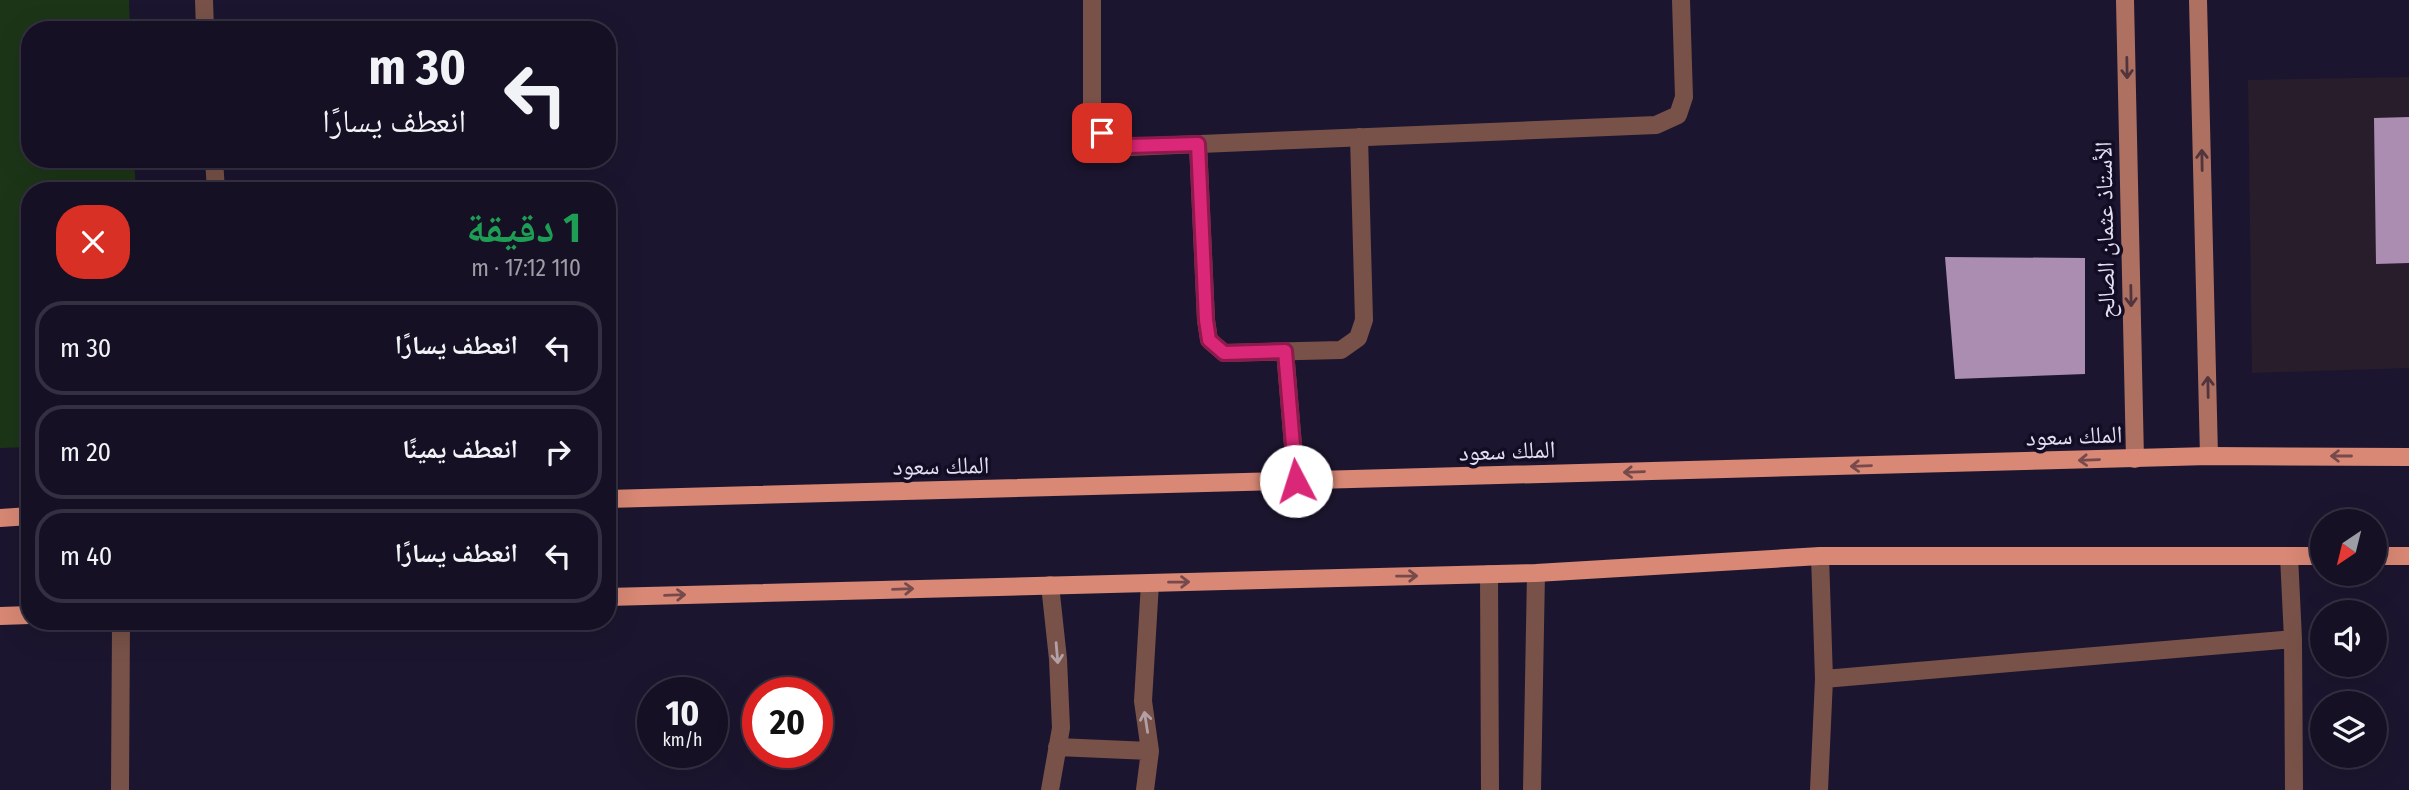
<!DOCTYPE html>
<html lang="ar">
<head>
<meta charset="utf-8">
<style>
	:root { --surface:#151023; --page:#1e192b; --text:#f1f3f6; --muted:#9d9da6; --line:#343041 }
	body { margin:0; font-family:"Fira Sans Condensed","Noto Naskh Arabic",sans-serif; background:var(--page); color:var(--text); direction:rtl; height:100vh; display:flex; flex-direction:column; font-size:26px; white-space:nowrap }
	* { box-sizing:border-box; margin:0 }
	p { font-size:23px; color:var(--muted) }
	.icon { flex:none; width:38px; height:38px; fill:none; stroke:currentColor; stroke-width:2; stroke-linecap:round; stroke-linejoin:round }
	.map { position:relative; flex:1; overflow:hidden; direction:ltr }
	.side { position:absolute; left:21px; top:182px; width:595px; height:448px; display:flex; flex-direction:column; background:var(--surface); border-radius:28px; box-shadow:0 7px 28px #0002,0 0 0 2px var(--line); direction:rtl }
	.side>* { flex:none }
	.banner { position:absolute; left:21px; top:21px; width:595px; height:147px; border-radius:28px; box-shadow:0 7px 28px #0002,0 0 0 2px var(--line); direction:rtl; background:#151023; color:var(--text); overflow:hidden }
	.needle { width:46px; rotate:215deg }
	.buttons { position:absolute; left:2310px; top:509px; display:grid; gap:14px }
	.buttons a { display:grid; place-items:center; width:77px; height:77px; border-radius:50%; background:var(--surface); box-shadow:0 7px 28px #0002,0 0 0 2px var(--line); font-size:35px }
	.speed { position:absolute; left:637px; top:677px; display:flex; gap:14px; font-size:35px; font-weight:700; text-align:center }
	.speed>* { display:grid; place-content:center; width:91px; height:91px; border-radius:50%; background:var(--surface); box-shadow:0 7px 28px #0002,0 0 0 2px var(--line); line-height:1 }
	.speed small { font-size:18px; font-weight:400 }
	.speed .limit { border:10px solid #d22; background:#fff; color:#111 }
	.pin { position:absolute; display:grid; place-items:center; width:60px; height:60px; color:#fff; margin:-30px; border-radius:14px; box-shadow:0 4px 10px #0006 }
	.me { position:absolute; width:77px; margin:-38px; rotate:355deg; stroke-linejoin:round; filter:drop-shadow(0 0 5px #0008) }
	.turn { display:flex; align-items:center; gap:24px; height:147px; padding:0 35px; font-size:32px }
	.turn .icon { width:91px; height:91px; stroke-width:2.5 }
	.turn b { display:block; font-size:49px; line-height:60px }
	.round { display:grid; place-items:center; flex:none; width:74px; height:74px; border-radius:28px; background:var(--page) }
	.summary { display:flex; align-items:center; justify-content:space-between; height:119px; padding:0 35px }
	h1 { font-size:42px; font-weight:700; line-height:52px; color:#1e9e55 }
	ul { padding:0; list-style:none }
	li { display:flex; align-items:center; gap:21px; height:94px; margin:0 14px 10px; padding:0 21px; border:4px solid var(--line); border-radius:28px }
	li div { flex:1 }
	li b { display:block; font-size:26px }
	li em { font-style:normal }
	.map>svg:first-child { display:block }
	.commercial { fill:#281d2b }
	.green { fill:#1c3517 }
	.building { fill:#aa8db1 }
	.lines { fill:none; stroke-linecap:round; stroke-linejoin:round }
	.lane { stroke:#785248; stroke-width:18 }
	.street { stroke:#785248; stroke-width:18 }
	.secondary { stroke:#ae7161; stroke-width:18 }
	.primary { stroke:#d88874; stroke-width:18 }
	.oneway { stroke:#51343d }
	.oneway2 { stroke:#764a4c }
	.oneway3 { stroke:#b3a0a6 }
	.route-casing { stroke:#8e194d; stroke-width:18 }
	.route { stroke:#db2777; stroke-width:12 }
	.labels { text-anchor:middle; stroke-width:7; stroke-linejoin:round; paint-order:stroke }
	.street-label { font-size:24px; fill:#e3e0f2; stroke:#130c25 }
</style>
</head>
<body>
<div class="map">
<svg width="2409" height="790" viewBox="0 0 2409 790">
	<rect width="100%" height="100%" fill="#1c152f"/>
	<path class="commercial" d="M2409,77V368L2252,373L2248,80Z"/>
	<path class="green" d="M0,0H129L130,30H30V159H134L136,191H30V447L0,448Z"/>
	<path class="building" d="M2409,117V263L2376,264L2374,118Z
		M1945,257L2085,258V374L1955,379Z"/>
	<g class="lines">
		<path class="lane" d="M1092,0V113L1102,133L1129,147L1656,125L1678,115L1684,97L1681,0
			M1198,144L1206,320L1209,340L1224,353L1341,350L1358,338L1364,320L1359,137
			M1285,351L1296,481
			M1057,747L1150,751
			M1050,790L1061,728L1058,659L1050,585
			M1145,790L1150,751L1143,701L1150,583"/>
		<path class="street" d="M204,0L205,30
			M214,159L216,191
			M2289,556L2293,639L2294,790
			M1489,574L1490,790
			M1824,679L2293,639
			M120,790L121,621
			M1532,790L1536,573
			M1819,790L1824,679L1820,556"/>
		<path class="secondary" d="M2125,0L2135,459
			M2198,0L2209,456"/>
		<path class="primary" d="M607,499L2209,456L2409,457
			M0,518L30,516
			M2375,556H2409
			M607,597L1536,573L1820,556H2322
			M0,616L30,615"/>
	</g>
	<defs><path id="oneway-shaft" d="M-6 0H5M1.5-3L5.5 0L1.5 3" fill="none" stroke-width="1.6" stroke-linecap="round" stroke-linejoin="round" transform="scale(1.75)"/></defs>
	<g class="oneway">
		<use href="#oneway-shaft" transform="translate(2127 68) rotate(89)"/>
		<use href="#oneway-shaft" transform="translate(2202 160) rotate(-91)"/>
		<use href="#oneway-shaft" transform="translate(2131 296) rotate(89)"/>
		<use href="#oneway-shaft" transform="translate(2208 387) rotate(-91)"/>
	</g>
	<g class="oneway2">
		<use href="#oneway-shaft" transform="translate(2341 456) rotate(-180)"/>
		<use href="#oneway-shaft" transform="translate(2089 460) rotate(178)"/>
		<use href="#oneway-shaft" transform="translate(1861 466) rotate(178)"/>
		<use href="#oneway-shaft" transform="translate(1634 472) rotate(178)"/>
		<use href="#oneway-shaft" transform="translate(1407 576) rotate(-1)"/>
		<use href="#oneway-shaft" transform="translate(1179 582) rotate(-1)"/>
		<use href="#oneway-shaft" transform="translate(903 589) rotate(-2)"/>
		<use href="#oneway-shaft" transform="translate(675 595) rotate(-2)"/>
	</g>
	<g class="oneway3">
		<use href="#oneway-shaft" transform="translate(1057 653) rotate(85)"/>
		<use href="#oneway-shaft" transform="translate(1146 722) rotate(-99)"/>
	</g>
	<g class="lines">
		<defs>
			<path id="route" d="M1102,133L1129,146L1198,144L1206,320L1209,340L1224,353L1285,351L1296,481"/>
		</defs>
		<use href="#route" class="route-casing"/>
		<use href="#route" class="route"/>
	</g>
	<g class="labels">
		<g class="street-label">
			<text transform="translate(2105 230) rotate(-91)" y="8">الأستاذ عثمان الصالح</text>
			<text transform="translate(2074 436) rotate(-2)" y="8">الملك سعود</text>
			<text transform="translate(1507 451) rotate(-2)" y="8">الملك سعود</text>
			<text transform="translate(941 466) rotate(-1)" y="8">الملك سعود</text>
		</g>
	</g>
</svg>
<div class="buttons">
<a><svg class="needle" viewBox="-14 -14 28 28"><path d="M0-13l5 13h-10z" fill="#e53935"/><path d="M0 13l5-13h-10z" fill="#9d9da6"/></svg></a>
<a><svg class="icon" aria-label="sound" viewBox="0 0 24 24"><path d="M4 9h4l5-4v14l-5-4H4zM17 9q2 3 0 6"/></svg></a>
<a><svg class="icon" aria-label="layers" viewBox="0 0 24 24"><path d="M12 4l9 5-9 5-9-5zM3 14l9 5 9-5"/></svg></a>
</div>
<div class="speed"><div>10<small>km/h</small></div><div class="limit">20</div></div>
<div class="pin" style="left:1102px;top:133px;background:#d93025"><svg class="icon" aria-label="arrive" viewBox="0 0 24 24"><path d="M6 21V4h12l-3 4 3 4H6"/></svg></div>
<svg class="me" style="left:1296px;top:481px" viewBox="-20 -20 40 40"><circle r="19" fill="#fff"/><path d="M0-13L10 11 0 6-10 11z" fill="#db2777"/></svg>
<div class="banner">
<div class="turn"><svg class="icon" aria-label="left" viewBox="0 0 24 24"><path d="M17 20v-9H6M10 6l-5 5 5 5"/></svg><div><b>30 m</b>انعطف يسارًا</div></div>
</div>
<section class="side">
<div class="summary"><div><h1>1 دقيقة</h1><p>110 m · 17:12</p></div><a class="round" style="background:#d93025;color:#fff"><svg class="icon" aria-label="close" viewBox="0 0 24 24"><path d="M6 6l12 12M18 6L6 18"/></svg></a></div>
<ul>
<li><svg class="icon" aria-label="left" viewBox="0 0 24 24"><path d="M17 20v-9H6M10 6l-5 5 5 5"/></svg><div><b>انعطف يسارًا</b></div><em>30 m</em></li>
<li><svg class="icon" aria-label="right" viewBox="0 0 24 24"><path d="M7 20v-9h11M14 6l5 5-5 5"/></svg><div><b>انعطف يمينًا</b></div><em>20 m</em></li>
<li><svg class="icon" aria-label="left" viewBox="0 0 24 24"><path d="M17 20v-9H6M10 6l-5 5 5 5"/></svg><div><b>انعطف يسارًا</b></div><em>40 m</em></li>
</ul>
</section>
</div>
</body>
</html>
